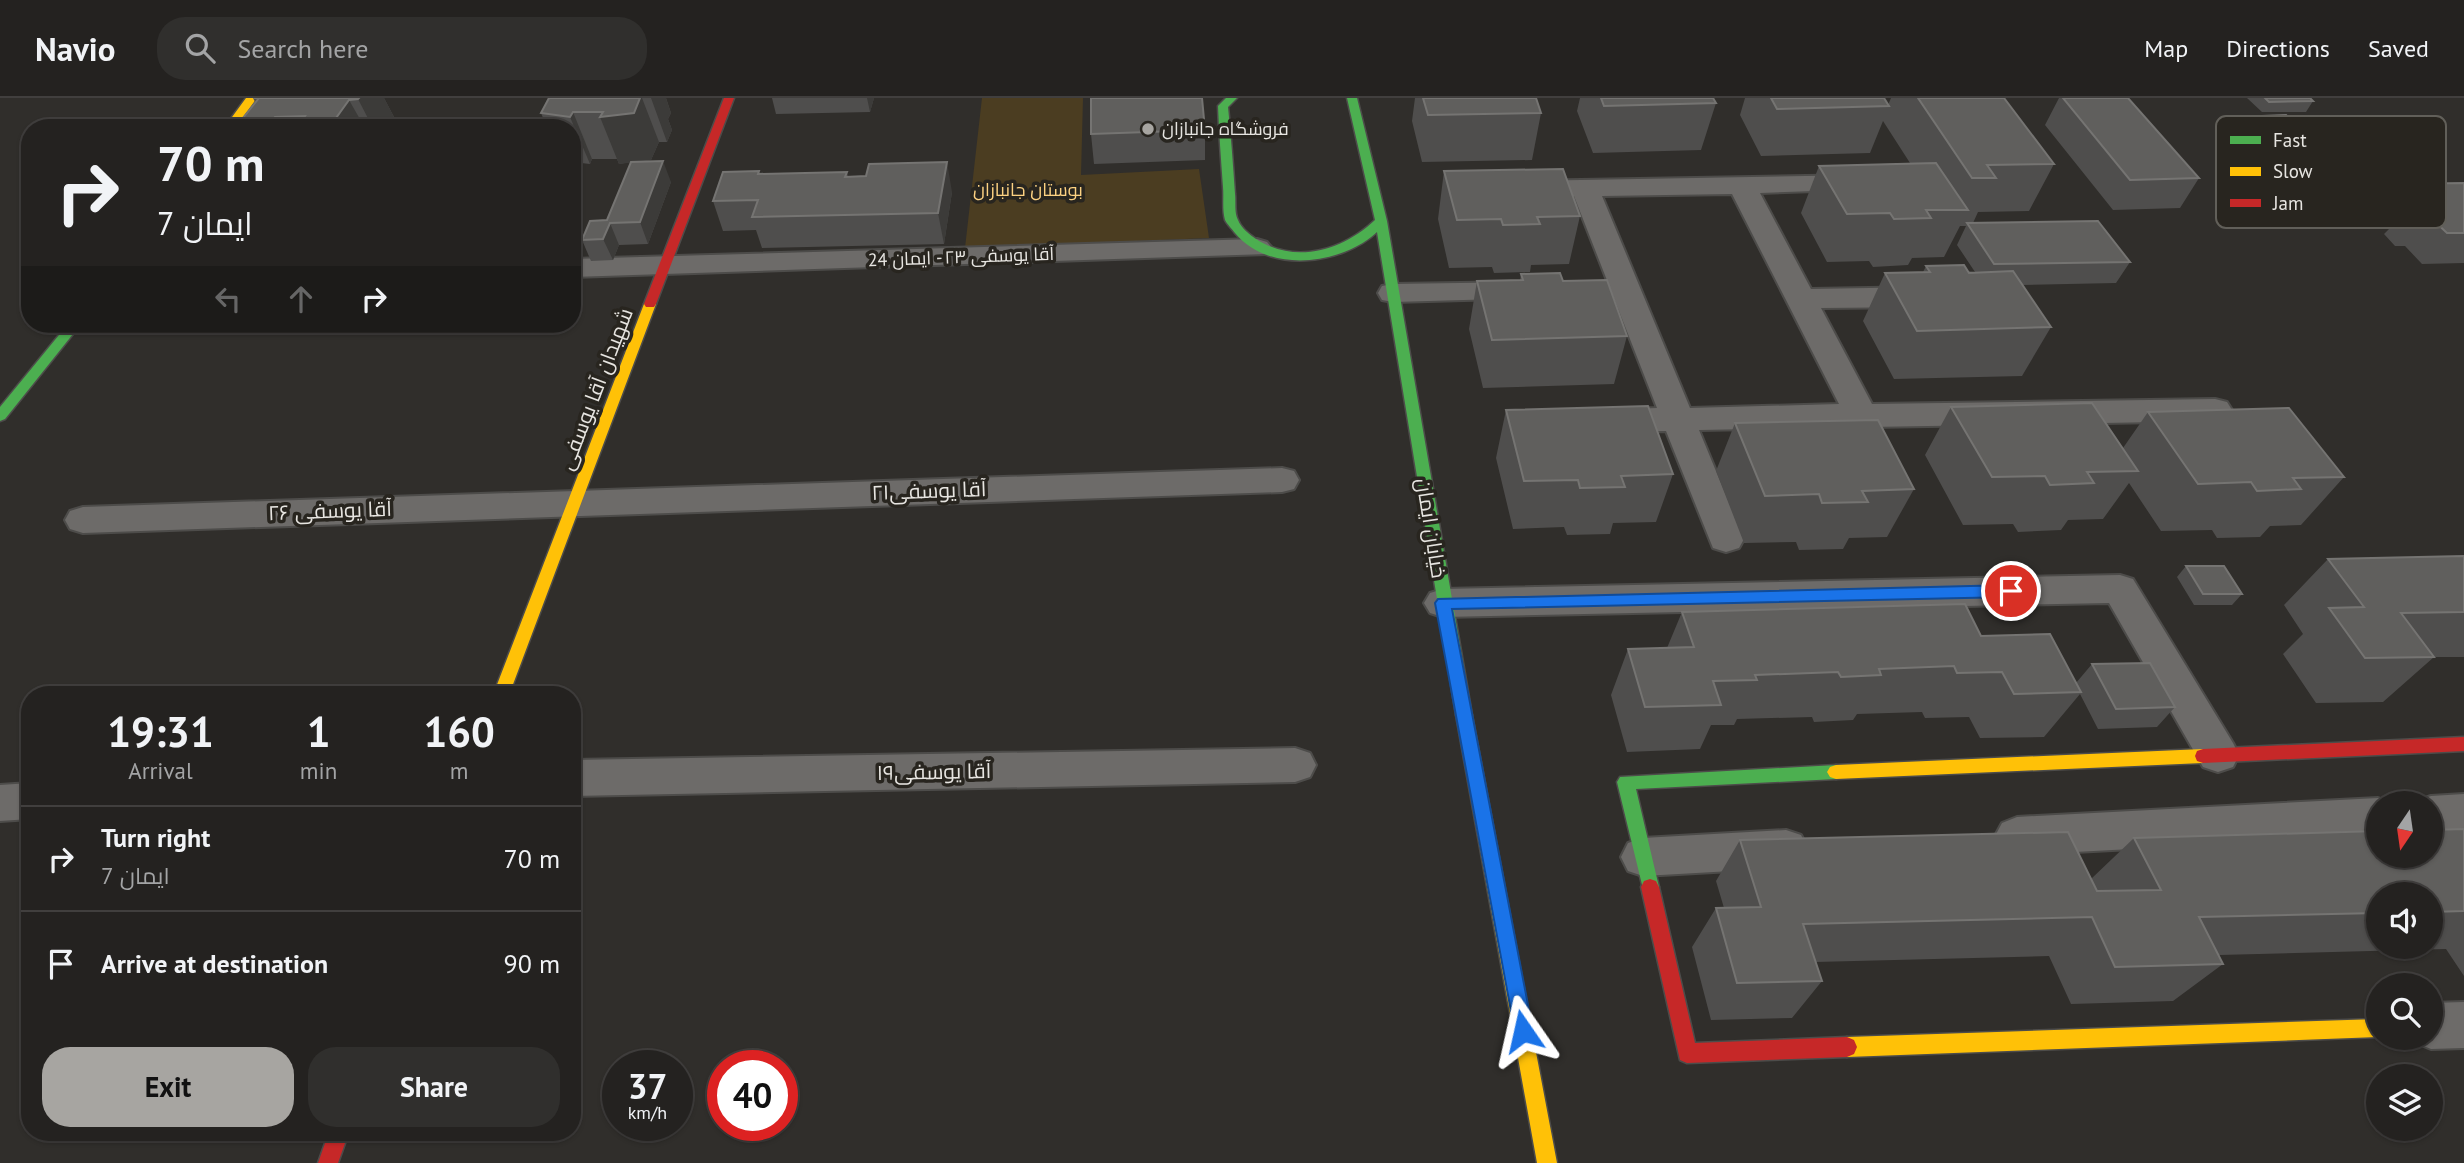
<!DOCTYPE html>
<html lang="en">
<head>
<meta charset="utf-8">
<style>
	:root { --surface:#242220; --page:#302f2d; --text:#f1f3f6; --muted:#a3a4a5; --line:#413f3e; --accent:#a7a5a1 }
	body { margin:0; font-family:"PT Sans",Cairo,sans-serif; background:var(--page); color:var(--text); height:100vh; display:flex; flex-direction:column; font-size:26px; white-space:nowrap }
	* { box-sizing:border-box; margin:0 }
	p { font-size:23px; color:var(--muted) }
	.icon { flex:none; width:38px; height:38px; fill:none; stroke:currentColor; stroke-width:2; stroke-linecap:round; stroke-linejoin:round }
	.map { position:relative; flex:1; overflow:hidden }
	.side { position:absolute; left:21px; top:588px; width:560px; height:455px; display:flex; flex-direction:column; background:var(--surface); border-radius:28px; box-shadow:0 2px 5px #0004,0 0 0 2px var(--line) }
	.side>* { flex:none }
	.banner { position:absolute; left:21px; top:21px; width:560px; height:214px; border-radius:28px; box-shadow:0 2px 5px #0004,0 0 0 2px var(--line); background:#242220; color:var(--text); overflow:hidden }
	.needle { width:46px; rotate:193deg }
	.fabs { position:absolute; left:2366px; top:693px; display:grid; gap:14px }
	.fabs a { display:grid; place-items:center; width:77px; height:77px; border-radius:50%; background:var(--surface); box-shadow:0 2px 5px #0004,0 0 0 2px var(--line); font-size:35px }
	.speed { position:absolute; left:602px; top:952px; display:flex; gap:14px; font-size:35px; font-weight:700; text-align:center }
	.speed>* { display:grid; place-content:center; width:91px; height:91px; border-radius:50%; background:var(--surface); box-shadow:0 2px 5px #0004,0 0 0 2px var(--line); line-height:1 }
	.speed small { font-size:18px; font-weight:400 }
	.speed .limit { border:10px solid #d22; background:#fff; color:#111 }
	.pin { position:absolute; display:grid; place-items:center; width:60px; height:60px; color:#fff; margin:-30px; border:4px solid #fff; border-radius:50%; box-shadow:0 2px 7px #0007 }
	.me { position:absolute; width:77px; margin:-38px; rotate:349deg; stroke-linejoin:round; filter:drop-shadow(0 0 5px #0008) }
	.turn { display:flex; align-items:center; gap:24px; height:147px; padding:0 21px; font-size:32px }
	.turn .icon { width:91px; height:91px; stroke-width:2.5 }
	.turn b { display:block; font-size:49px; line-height:60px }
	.lanes { display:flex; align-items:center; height:66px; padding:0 21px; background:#0003; justify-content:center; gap:35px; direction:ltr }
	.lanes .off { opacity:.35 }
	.eta { display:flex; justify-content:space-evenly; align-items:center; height:119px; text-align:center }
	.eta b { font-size:42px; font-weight:800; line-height:49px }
	.primary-button { display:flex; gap:14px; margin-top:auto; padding:14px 21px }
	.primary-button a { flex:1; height:80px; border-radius:28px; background:var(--accent); color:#111; font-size:28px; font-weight:800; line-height:80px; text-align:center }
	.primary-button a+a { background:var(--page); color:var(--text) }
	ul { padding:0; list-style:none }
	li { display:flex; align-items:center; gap:21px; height:105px; padding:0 21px; border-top:2px solid var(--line) }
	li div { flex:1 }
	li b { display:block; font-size:26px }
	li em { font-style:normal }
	header { display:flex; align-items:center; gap:42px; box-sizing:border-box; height:98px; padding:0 35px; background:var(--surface); border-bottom:2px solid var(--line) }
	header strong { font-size:33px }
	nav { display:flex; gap:38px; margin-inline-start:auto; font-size:24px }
	.search { width:490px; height:63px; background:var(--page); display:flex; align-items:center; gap:18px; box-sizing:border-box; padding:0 24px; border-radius:28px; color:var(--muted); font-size:26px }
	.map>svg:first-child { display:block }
	.green { fill:#4b3d21 }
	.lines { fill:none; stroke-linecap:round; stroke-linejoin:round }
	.street-casing { stroke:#4d4c4a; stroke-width:4 }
	.fast-casing { stroke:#4d4c4a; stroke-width:3 }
	.slow-casing { stroke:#4d4c4a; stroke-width:3 }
	.jam-casing { stroke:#4d4c4a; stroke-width:3 }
	.street { fill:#6d6b69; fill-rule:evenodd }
	.fast { fill:#4caf50; fill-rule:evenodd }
	.slow { fill:#ffc107; fill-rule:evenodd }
	.jam { fill:#c62828; fill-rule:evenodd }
	.wall { fill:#4f4e4d; fill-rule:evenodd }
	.shaded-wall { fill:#3c3b39 }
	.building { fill:#605f5d; stroke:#757472; stroke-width:2 }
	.route { fill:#1a73e8; stroke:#114b97; stroke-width:2 }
	.poi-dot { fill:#a7a5a1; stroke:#28251f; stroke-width:2.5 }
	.labels { text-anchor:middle; stroke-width:7; stroke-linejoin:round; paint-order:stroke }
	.far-poi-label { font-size:18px; fill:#e7e5e1; stroke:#28251f; text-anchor:start }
	.far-park-label { font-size:18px; fill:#fdd282; stroke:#28251f }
	.far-street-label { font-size:18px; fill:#e7e5e1; stroke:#28251f }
	.street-label { font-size:21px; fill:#e7e5e1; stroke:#28251f }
	.key { fill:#28251f; stroke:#615f59; stroke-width:2 }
	.key-label { font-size:19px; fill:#e7e5e1 }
</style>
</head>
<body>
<header>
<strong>Navio</strong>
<div class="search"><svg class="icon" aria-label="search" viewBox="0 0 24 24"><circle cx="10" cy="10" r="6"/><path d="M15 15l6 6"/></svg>Search here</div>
<nav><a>Map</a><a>Directions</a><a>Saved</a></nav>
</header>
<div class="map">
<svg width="2464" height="1065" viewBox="0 0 2464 1065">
	<rect width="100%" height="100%" fill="#302e2b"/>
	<path class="green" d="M982,0H1083L1081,77L1199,71L1209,140L965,150Z"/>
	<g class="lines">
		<defs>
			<path id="street" d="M1863,77L1873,79L1877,85L1873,91L1760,95L1811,191L1926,189L1937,192L1941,199L1937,206L1926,209L1821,210L1872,306L2215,301L2227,304L2232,312L2227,320L2215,323L1699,332L1744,441L1739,450L1726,454L1713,450L1666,333L1600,334L1588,331L1583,323L1588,315L1600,312L1657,310L1574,98L1508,97L1504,91L1508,85L1518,83ZM1732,96L1839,306L1690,310L1602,98Z
				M1257,141L1267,144L1272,150L1267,156L572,179V161Z
				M1527,184L1538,186L1542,193L1538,200L1393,204L1382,202L1378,195L1382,188L1393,186Z
				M1282,370L1294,373L1299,382L1294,391L1282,394L83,435L70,431L65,422L70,413L83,409Z
				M2120,477L2133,481L2233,645L2239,657L2233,669L2218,674L2203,669L2109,505L1443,519L1430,515L1424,505L1430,495L1443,491Z
				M1295,650L1310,655L1316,667L1310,679L1295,684L572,698V662Z
				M30,685V721L0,723V687Z
				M2464,696V732L2431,734V705H2415L2416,703L2431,698Z
				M2378,700L2391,705H2378V738L2017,757L2002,751L1995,738L2002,725L2017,719Z
				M1786,732L1801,737L1808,751L1801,765L1786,770L1643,778L1628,773L1621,759L1628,745L1643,740Z
				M2464,904V950L2431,951L2414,944L2412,940H2431V905Z"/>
			<path id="fast" d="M1226,0H1237L1228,9C1231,38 1233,67 1235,96C1236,103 1234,115 1238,122C1241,130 1250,137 1256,141C1296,167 1343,152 1375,122L1347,0H1357L1387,123L1472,617L1470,622L1464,624L1458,622L1456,617L1377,134C1342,167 1268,176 1235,135C1232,131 1227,126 1225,122C1222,112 1224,99 1223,89C1221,62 1219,35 1218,8Z
				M68,226H81L5,321L0,323V309Z
				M1836,667L1842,669L1845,674L1842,679L1836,681L1636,691L1659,789L1656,795L1650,797L1644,795L1617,684L1620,679Z"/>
			<path id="slow" d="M246,0H257L235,30H224Z
				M650,202L656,206L509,597H493L644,206Z
				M1464,610L1470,612L1472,617L1557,1065H1537L1456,617L1458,612Z
				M2203,651L2209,653L2211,658L2209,663L2203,665L1836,681L1830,679L1827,674L1830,669L1836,667Z
				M2378,921V939L1847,959L1840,956L1837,949L1840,942L1847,939Z"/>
			<path id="jam" d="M724,0H734L656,206L654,209H646L644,206Z
				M2464,639V653L2203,665L2197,663L2195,658L2197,653L2203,651Z
				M1650,781L1656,783L1659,789L1695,945L1847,939L1854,942L1857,949L1854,956L1847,959L1687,965L1680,962L1641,789L1644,783Z
				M329,1034H349L338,1065H318Z"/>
		</defs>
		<use href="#street" class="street-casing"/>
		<use href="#fast" class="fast-casing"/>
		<use href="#slow" class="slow-casing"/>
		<use href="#jam" class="jam-casing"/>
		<use href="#street" class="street"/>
		<use href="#fast" class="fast"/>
		<use href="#slow" class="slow"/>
		<use href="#jam" class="jam"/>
	</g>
	<path class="wall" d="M253,0H384L394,19L388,30H249L243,20L255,4Z
		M548,0H666L671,15L668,21L672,32L667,44H659L651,62L637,64L671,84L648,146L619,147L613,162L591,163L582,142L607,122L631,64L619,66L617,61H592L590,66L572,64V30H547L541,15Z
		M772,0H874L870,14L776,16Z
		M1415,0H1536L1541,15L1532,62L1422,64L1412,23Z
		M1580,0H1713L1716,5L1701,52L1593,55L1577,13Z
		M1745,0H1884L1888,7L1891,0H2004L2054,66L2029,113L1978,114L1973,125L2130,164L2116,185L2022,187L2051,229L2022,278L1894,281L1863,223L1885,175L1923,174L1926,168L1975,174L1957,147L1966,128H1960L1944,159L1912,160L1908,167L1873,169L1869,163L1827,164L1801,115L1819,68L1910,65L1883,23L1870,55L1761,58L1740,17Z
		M2059,0H2128L2199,80L2180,110L2113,112L2045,27Z
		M2247,0H2310L2313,3L2306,14H2262Z
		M2264,18L2325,56L2317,67L2294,68L2257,28Z
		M1205,32V62L1094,66L1091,36Z
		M1444,73L1580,118L1569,166L1531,167L1530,174L1494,175L1492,169L1449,170L1438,121Z
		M847,74L848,79L952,94L944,146L762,150L756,132L723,133L713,103L760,76Z
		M2464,85V165L2422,166L2405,148H2395L2384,136L2389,131L2375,116L2398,86Z
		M1521,176L1563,183L1627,238L1614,286L1483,290L1469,231L1477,183L1520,182Z
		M1951,309L2123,350L2148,314L2344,379L2301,427L2270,428L2260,439L2217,440L2212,432L2161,433L2129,385L2103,421L2068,422L2061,432L2018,434L2013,426L1963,427L1925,357Z
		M1506,312L1673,376L1656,424L1613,425L1610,436L1567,437L1564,429L1513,431L1496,360Z
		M1735,325L1914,391L1887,439L1849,440L1843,451L1799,452L1796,444L1744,445L1716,373Z
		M2464,458V559H2434L2383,604L2316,605L2283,556L2303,536L2284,507L2328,461Z
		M2186,468L2242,496L2232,507H2194L2177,479Z
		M1682,514L1981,538L2076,585L2092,566L2175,609L2157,629L2098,631L2080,596L2044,639L1980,640L1969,619L1925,620L1922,614L1857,616L1853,622L1814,624L1812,619L1737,621L1734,627H1711L1700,651L1627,654L1611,597L1628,551L1667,550Z
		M2464,731V878L2446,851L2219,857L2223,866L2173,903L2071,906L2049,858L1815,864L1822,883L1792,920L1711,922L1692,849L1716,810H1724L1716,783L1740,742L2091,781L2134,740ZM2378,796H2431V849H2378Z"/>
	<path class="shaded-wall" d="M359,0H384L394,19L388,30H373L358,1Z
		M640,0H642L659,44L651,62L619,66L600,19Z
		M651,0H666L671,15L668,21L672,32L667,44Z
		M867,0H874L870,14Z
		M349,2L365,30H305L301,24Z
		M573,14L592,61L590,66L570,19Z
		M275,19L282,30H276L272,23Z
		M663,63L671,84L648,146L640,124Z
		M947,64L952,94L944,146L938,115Z
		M610,125L619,147L613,162L603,141Z"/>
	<path class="building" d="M253,0H359L358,1L349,2L336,20L301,24L305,18L275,19L272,23L243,20L259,0Z
		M549,0H640L634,15L600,19L603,14H573L570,19L541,15Z
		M1091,0H1202L1205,32L1091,36Z
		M1423,0H1536L1541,15L1428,17Z
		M1601,0H1713L1716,5L1604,8Z
		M1771,0H1884L1889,8L1777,11Z
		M1918,0H2004L2054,66L1987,67L1996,80H1972Z
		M2063,0H2128L2199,80L2130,82Z
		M2265,0H2310L2313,3L2269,4Z
		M2286,17L2325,56L2302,57L2264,18Z
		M663,63L640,124L610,125L603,141L582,142L590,123L607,122L631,64Z
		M947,64L938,115L752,119L758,102L713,103L723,74L759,73L758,76L847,74L845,79L866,78L869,66Z
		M1936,65L1968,112H1926L1931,120L1894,121L1890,115L1847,116L1819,68Z
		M1563,71L1580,118L1537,119L1540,126L1503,127L1501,121L1457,122L1444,73Z
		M2464,85V135H2447L2429,118H2420L2408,106H2418L2398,86Z
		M2098,123L2130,164L1994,166L1967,125Z
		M1964,167L1969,175L2013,173L2051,229L1917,233L1885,175L1930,174L1926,168Z
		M1560,175L1563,183L1607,182L1627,238L1492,242L1477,183L1523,182L1521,176Z
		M2092,305L2138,373L2087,374L2094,385L2050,387L2045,378L1992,379L1951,309Z
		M1648,308L1673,376L1621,378L1625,389L1580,390L1578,382L1524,383L1506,312Z
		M2289,310L2344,379L2293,380L2301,391L2257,393L2251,384L2198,386L2148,314Z
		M1878,322L1914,391L1862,393L1868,404L1822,405L1819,396L1765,398L1735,325Z
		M2464,458V514L2401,515L2434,559L2365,560L2329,510L2364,509L2328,461Z
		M2186,468H2224L2242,496H2203Z
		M1965,506L1981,538L2050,536L2081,594L2014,596L2002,574L1957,575L1954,568L1879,571L1881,577L1841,579L1838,574L1755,577L1757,582L1713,583L1721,607L1645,609L1628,551L1694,549L1682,514Z
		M2150,565L2175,609L2116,611L2092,566Z
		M2464,731V813L2431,814V796H2378V815L2199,819L2223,866L2115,869L2092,819L1803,826L1822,883L1737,885L1716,810L1761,809L1740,742L2068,734L2097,793L2161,792L2134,740L2378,733V758H2431V732Z"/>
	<path class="route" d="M2011,487L2019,493L2011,499L1452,511L1533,933L1530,940L1523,943L1516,940L1435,505L1438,501Z"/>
	<circle class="poi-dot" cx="1148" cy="31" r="7"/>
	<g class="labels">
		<g class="far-poi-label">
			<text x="1162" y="37">فروشگاه جانبازان</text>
		</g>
		<g class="far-park-label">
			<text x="1028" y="98">بوستان جانبازان</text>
		</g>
		<g class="far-street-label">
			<text transform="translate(961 159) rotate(-2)" y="6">آقا یوسفی ۲۳ - ایمان 24</text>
		</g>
		<g class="street-label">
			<text transform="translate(596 291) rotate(-69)" y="7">شهیدان آقا یوسفی</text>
			<text transform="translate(929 393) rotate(-2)" y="7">آقا یوسفی۲۱</text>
			<text transform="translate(330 413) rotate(-2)" y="7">آقا یوسفی ۲۶</text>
			<text transform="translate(1431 430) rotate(81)" y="7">خیابان ایمان</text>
			<text transform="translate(934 674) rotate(-1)" y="7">آقا یوسفی۱۹</text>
		</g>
	</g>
	<rect x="2216" y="18" width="230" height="112" rx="10" class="key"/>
	<rect x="2230" y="38" width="31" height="8" fill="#4caf50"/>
	<rect x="2230" y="69" width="31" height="9" fill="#ffc107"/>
	<rect x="2230" y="101" width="31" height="8" fill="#c62828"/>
	<g class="key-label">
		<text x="2273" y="49">Fast</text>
		<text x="2273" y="80">Slow</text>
		<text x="2273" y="112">Jam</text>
	</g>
</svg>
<div class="fabs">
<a><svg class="needle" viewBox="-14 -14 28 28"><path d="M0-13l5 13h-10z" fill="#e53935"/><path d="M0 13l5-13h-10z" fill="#a3a4a5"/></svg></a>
<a><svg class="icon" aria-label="sound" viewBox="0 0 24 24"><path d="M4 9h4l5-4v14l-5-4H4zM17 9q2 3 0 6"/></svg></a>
<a><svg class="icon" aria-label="search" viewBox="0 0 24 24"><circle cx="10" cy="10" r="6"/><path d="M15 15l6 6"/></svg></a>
<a><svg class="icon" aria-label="layers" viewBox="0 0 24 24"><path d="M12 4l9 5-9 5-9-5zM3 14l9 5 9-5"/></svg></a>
</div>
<div class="speed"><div>37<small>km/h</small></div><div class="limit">40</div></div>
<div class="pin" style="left:2011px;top:493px;background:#d93025"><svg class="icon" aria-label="arrive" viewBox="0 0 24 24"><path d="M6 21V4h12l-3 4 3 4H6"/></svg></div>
<svg class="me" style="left:1523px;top:933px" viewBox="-20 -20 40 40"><path d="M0-17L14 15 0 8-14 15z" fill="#1a73e8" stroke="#fff" stroke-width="4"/></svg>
<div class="banner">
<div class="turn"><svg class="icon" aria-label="right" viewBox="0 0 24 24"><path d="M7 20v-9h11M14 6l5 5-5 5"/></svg><div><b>70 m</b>ایمان 7</div></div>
<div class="lanes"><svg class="icon off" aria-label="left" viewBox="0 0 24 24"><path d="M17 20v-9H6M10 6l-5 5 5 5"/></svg><svg class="icon off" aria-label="ahead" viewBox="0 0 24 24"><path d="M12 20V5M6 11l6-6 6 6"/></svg><svg class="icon" aria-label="right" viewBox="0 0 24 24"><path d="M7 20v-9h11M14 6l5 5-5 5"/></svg></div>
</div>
<section class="side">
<div class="eta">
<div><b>19:31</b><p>Arrival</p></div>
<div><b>1</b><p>min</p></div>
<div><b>160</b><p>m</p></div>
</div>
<ul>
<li><svg class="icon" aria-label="right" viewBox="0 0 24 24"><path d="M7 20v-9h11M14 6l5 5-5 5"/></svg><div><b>Turn right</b><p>ایمان 7</p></div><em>70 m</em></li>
<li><svg class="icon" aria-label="arrive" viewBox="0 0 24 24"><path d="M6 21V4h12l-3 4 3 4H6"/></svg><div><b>Arrive at destination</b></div><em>90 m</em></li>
</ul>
<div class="primary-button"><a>Exit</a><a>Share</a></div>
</section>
</div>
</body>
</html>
